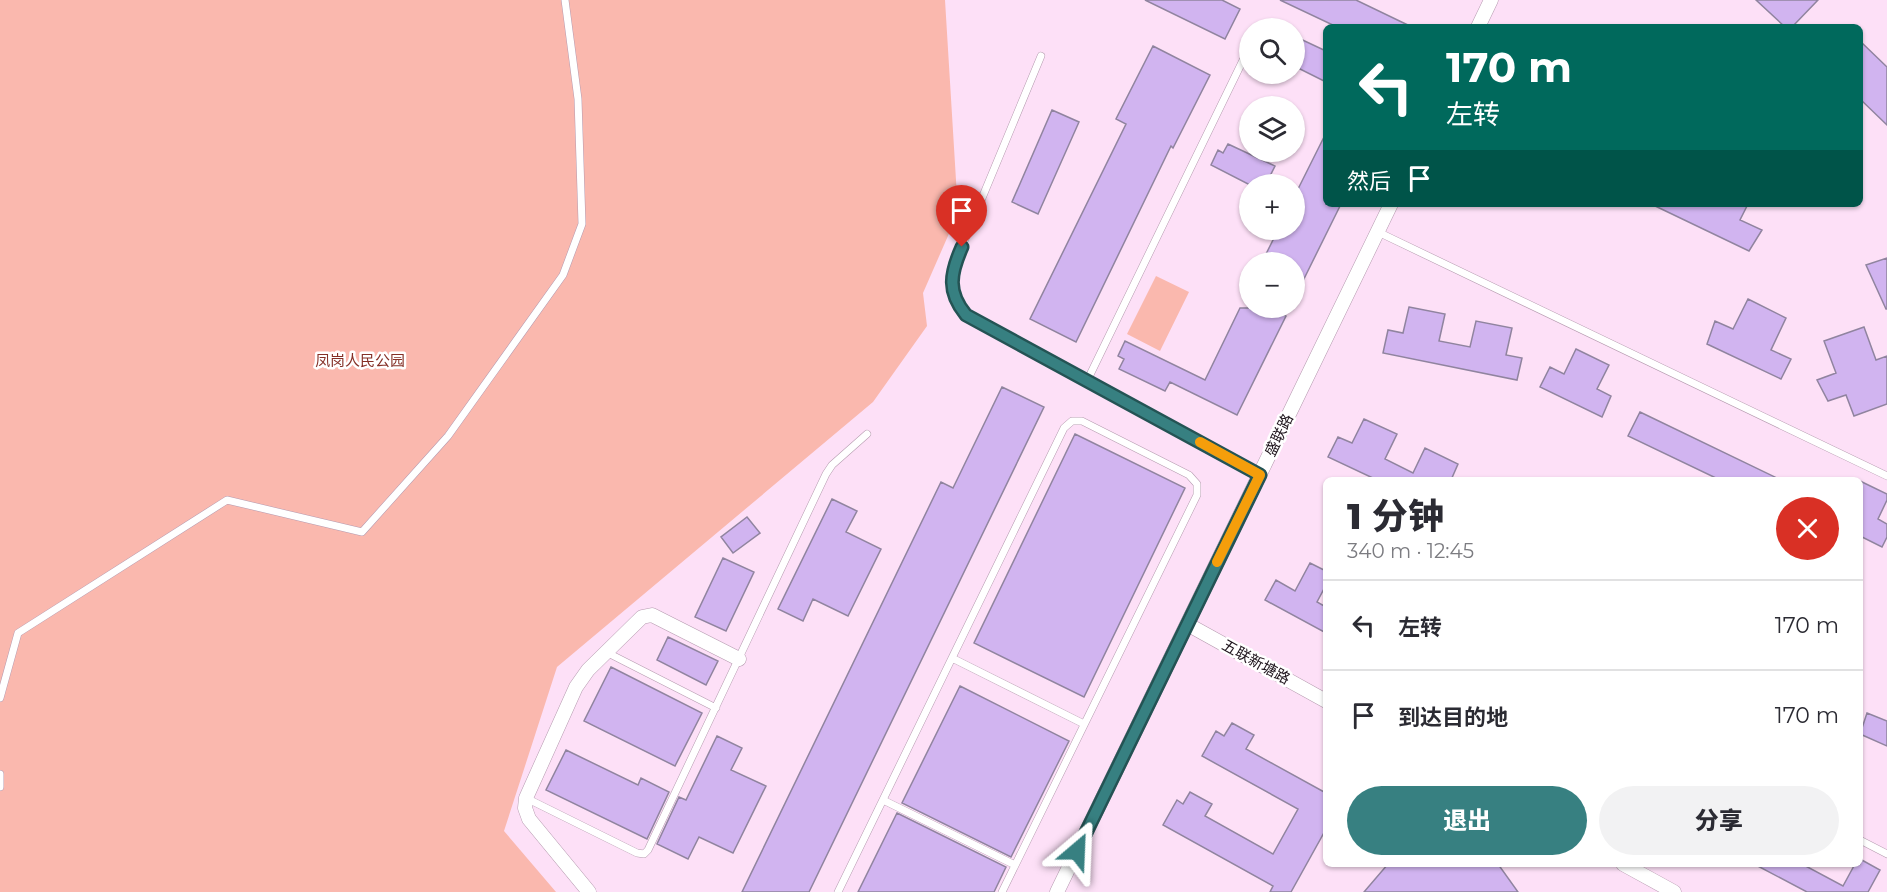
<!DOCTYPE html>
<html lang="zh">
<head>
<meta charset="utf-8">
<style>
	:root { --surface:#fff; --page:#f2f2f3; --text:#2b2b33; --muted:#7c7c81; --line:#e1e1e2; --accent:#378081 }
	body { margin:0; font-family:Montserrat,"Noto Sans SC",sans-serif; background:var(--page); color:var(--text); height:100vh; display:flex; flex-direction:column; font-size:22px; white-space:nowrap }
	* { box-sizing:border-box; margin:0 }
	p { font-size:20px; color:var(--muted) }
	.icon { flex:none; width:33px; height:33px; fill:none; stroke:currentColor; stroke-width:2; stroke-linecap:round; stroke-linejoin:round }
	.map { position:relative; flex:1; overflow:hidden }
	.details { position:absolute; left:1323px; top:477px; width:540px; height:390px; display:flex; flex-direction:column; background:var(--surface); border-radius:9px; box-shadow:0 2px 4px #0004 }
	.details>* { flex:none }
	.banner { position:absolute; left:1323px; top:24px; width:540px; height:183px; border-radius:9px; box-shadow:0 2px 4px #0004; background:#00695c; color:#fff; overflow:hidden }
	.controls { position:absolute; left:1239px; top:18px; display:grid; gap:12px }
	.controls a { display:grid; place-items:center; width:66px; height:66px; border-radius:50%; background:var(--surface); box-shadow:0 2px 4px #0004; font-size:30px }
	.pin { position:absolute; display:grid; place-items:center; width:51px; height:51px; color:#fff; margin:-62px -26px; border-radius:50% 50% 50% 0; rotate:-45deg; box-shadow:0 0 6px #0007 }
	.pin .icon { rotate:45deg }
	.me { position:absolute; width:66px; margin:-33px; rotate:26deg; stroke-linejoin:round; filter:drop-shadow(0 0 4px #0008) }
	.turn { display:flex; align-items:center; gap:21px; height:126px; padding:0 24px; font-size:27px }
	.turn .icon { width:78px; height:78px; stroke-width:2.5 }
	.turn b { display:block; font-size:42px; line-height:51px }
	.then { display:flex; align-items:center; height:57px; padding:0 24px; background:#0003; gap:12px; font-size:22px }
	.round { display:grid; place-items:center; flex:none; width:63px; height:63px; border-radius:32px; background:var(--page) }
	.overview { display:flex; align-items:center; justify-content:space-between; height:102px; padding:0 24px }
	h1 { font-size:36px; font-weight:800; line-height:45px }
	.button { display:flex; gap:12px; margin-top:auto; padding:12px 24px }
	.button a { flex:1; height:69px; border-radius:36px; background:var(--accent); color:#fff; font-size:24px; font-weight:800; line-height:69px; text-align:center }
	.button a+a { background:var(--page); color:var(--text) }
	ul { padding:0; list-style:none }
	li { display:flex; align-items:center; gap:18px; height:90px; padding:0 24px; border-top:2px solid var(--line) }
	li div { flex:1 }
	li b { display:block; font-size:22px }
	li em { font-style:normal }
	.map>svg:first-child { display:block }
	.green { fill:#fab8ae }
	.building { fill:#d1b4f0; stroke:#90849f; stroke-width:1.5 }
	.lines { fill:none; stroke-linecap:round; stroke-linejoin:round }
	.lane-casing { stroke:#b59aaf; stroke-width:8 }
	.street-casing { stroke:#b59aaf; stroke-width:15 }
	.lane { stroke:#fff; stroke-width:7 }
	.street { stroke:#fff; stroke-width:14 }
	.route-casing { stroke:#245354; stroke-width:15 }
	.route { stroke:#378081; stroke-width:10 }
	.slow { stroke:#f59e0b; stroke-width:10 }
	.labels { text-anchor:middle; stroke-width:5; stroke-linejoin:round; paint-order:stroke }
	.park-label { font-size:15px; fill:#853027; stroke:#fff }
	.street-label { font-size:15px; fill:#1e141c; stroke:#fff }
</style>
</head>
<body>
<div class="map">
<svg width="1887" height="892" viewBox="0 0 1887 892">
	<rect width="100%" height="100%" fill="#fde0f7"/>
	<path class="green" d="M0,0H945L958,213L923,293L927,326L873,402L557,667L504,831L556,892H0Z
		M1156,276L1189,292L1160,351L1127,334Z"/>
	<path class="building" d="M1145,0H1222L1240,9L1225,39Z
		M1280,0H1356L1412,27H1337Z
		M1756,0H1818L1792,27H1785Z
		M1294,36L1326,51V82L1294,66Z
		M1860,41L1887,67V125L1860,99Z
		M1153,46L1210,75L1173,148L1171,146L1076,342L1030,319L1126,124L1116,119Z
		M1052,110L1079,122L1038,214L1012,202Z
		M1326,133V204H1341L1294,299V262H1262L1278,230H1294V187L1298,189Z
		M1228,144L1275,166L1266,184L1250,185L1211,165L1218,150L1223,153Z
		M1651,204H1748L1740,220L1762,230L1749,251Z
		M1887,258V309H1886L1866,265Z
		M1748,299L1786,318L1771,350L1791,359L1781,379L1707,344L1715,321L1733,329Z
		M1409,307L1445,314L1439,341L1470,347L1476,321L1512,328L1506,355L1522,358L1517,380L1383,353L1388,330L1403,333Z
		M1240,308H1269L1286,316L1237,415L1170,382L1165,391L1119,369L1124,359L1118,356L1125,341L1205,380Z
		M1864,327L1876,360L1887,356V404L1854,416L1846,395L1828,401L1817,380L1836,373L1824,341Z
		M1576,349L1609,365L1597,389L1611,396L1602,417L1540,387L1550,367L1564,374Z
		M1002,387L1044,407L809,892H742L941,482L953,488Z
		M1640,412L1781,480H1720L1628,436Z
		M1364,419L1397,434L1385,459L1413,473L1425,448L1458,464L1451,480H1377L1328,457L1338,437L1352,443Z
		M1075,434L1185,488L1084,697L974,643Z
		M1860,481L1887,494V500L1878,519L1887,524V537L1882,547L1860,536Z
		M832,499L857,511L846,532L881,549L848,616L813,599L803,621L778,609Z
		M747,517L760,533L733,553L721,537Z
		M723,558L754,572L726,631L695,617Z
		M1310,563L1326,571V585L1317,602L1326,607V633L1265,600L1276,580L1295,591Z
		M668,637L718,661L706,685L657,660Z
		M611,667L702,713L675,766L584,721Z
		M960,686L1069,741L1011,857L902,803Z
		M1867,713L1887,721V746L1860,734Z
		M1232,723L1254,735L1246,749L1326,793V829L1291,892H1270L1273,886L1163,825L1177,800L1183,804L1190,792L1212,804L1205,816L1273,854L1298,809L1202,756L1216,731L1224,736Z
		M717,736L742,748L731,770L766,786L733,853L699,837L688,859L657,844L679,797L686,800Z
		M566,750L638,785L641,778L669,792L647,839L546,790Z
		M897,813L1006,867L994,892H858Z
		M1860,859L1880,870L1868,892H1807L1754,864H1802L1843,886L1855,864H1860Z
		M1388,864H1498L1518,892H1364Z"/>
	<g class="lines">
		<defs>
			<path id="lane" d="M1041,56L953,268C948,293 958,309 977,323L1260,475
				M1378,232L1887,476
				M1087,381L1245,56
				M606,652L716,708
				M952,658L1084,724
				M0,698L18,633L227,500L362,532L448,436L563,275L582,224L578,99L565,0
				M0,774V787
				M526,798L637,853L644,854L648,850L826,474L832,465L867,434
				M883,800L1015,865
				M1860,840L1887,854
				M838,892L1064,428L1072,421H1082L1189,475L1197,484V495L1002,892"/>
			<path id="street" d="M1478,27L1491,0
				M1187,624L1326,701
				M1623,864L1674,892
				M589,892L529,819L525,808L526,798L576,687L588,670L642,617L652,615L739,659
				M1057,892L1391,204"/>
		</defs>
		<use href="#lane" class="lane-casing"/>
		<use href="#street" class="street-casing"/>
		<use href="#lane" class="lane"/>
		<use href="#street" class="street"/>
	</g>
	<g class="lines">
		<defs>
			<path id="route" d="M962,247C950,274 947,292 966,315L1260,475L1077,851"/>
		</defs>
		<use href="#route" class="route-casing"/>
		<use href="#route" class="route"/>
		<path class="slow" d="M1200,442L1260,475L1217,562"/>
	</g>
	<g class="labels">
		<g class="park-label">
			<text x="360" y="366">凤岗人民公园</text>
		</g>
		<g class="street-label">
			<text transform="translate(1279 435) rotate(-64)" y="5">盛联路</text>
			<text transform="translate(1256 662) rotate(29)" y="5">五联新塘路</text>
		</g>
	</g>
</svg>
<div class="controls">
<a><svg class="icon" aria-label="search" viewBox="0 0 24 24"><circle cx="10" cy="10" r="6"/><path d="M15 15l6 6"/></svg></a>
<a><svg class="icon" aria-label="layers" viewBox="0 0 24 24"><path d="M12 4l9 5-9 5-9-5zM3 14l9 5 9-5"/></svg></a>
<a>+</a>
<a>−</a>
</div>
<div class="pin" style="left:962px;top:247px;background:#d93025"><svg class="icon" aria-label="arrive" viewBox="0 0 24 24"><path d="M6 21V4h12l-3 4 3 4H6"/></svg></div>
<svg class="me" style="left:1077px;top:851px" viewBox="-20 -20 40 40"><path d="M0-17L14 15 0 8-14 15z" fill="#378081" stroke="#fff" stroke-width="4"/></svg>
<div class="banner">
<div class="turn"><svg class="icon" aria-label="left" viewBox="0 0 24 24"><path d="M17 20v-9H6M10 6l-5 5 5 5"/></svg><div><b>170 m</b>左转</div></div>
<div class="then">然后<svg class="icon" aria-label="arrive" viewBox="0 0 24 24"><path d="M6 21V4h12l-3 4 3 4H6"/></svg></div>
</div>
<section class="details">
<div class="overview"><div><h1>1 分钟</h1><p>340 m · 12:45</p></div><a class="round" style="background:#d93025;color:#fff"><svg class="icon" aria-label="close" viewBox="0 0 24 24"><path d="M6 6l12 12M18 6L6 18"/></svg></a></div>
<ul>
<li><svg class="icon" aria-label="left" viewBox="0 0 24 24"><path d="M17 20v-9H6M10 6l-5 5 5 5"/></svg><div><b>左转</b></div><em>170 m</em></li>
<li><svg class="icon" aria-label="arrive" viewBox="0 0 24 24"><path d="M6 21V4h12l-3 4 3 4H6"/></svg><div><b>到达目的地</b></div><em>170 m</em></li>
</ul>
<div class="button"><a>退出</a><a>分享</a></div>
</section>
</div>
</body>
</html>
